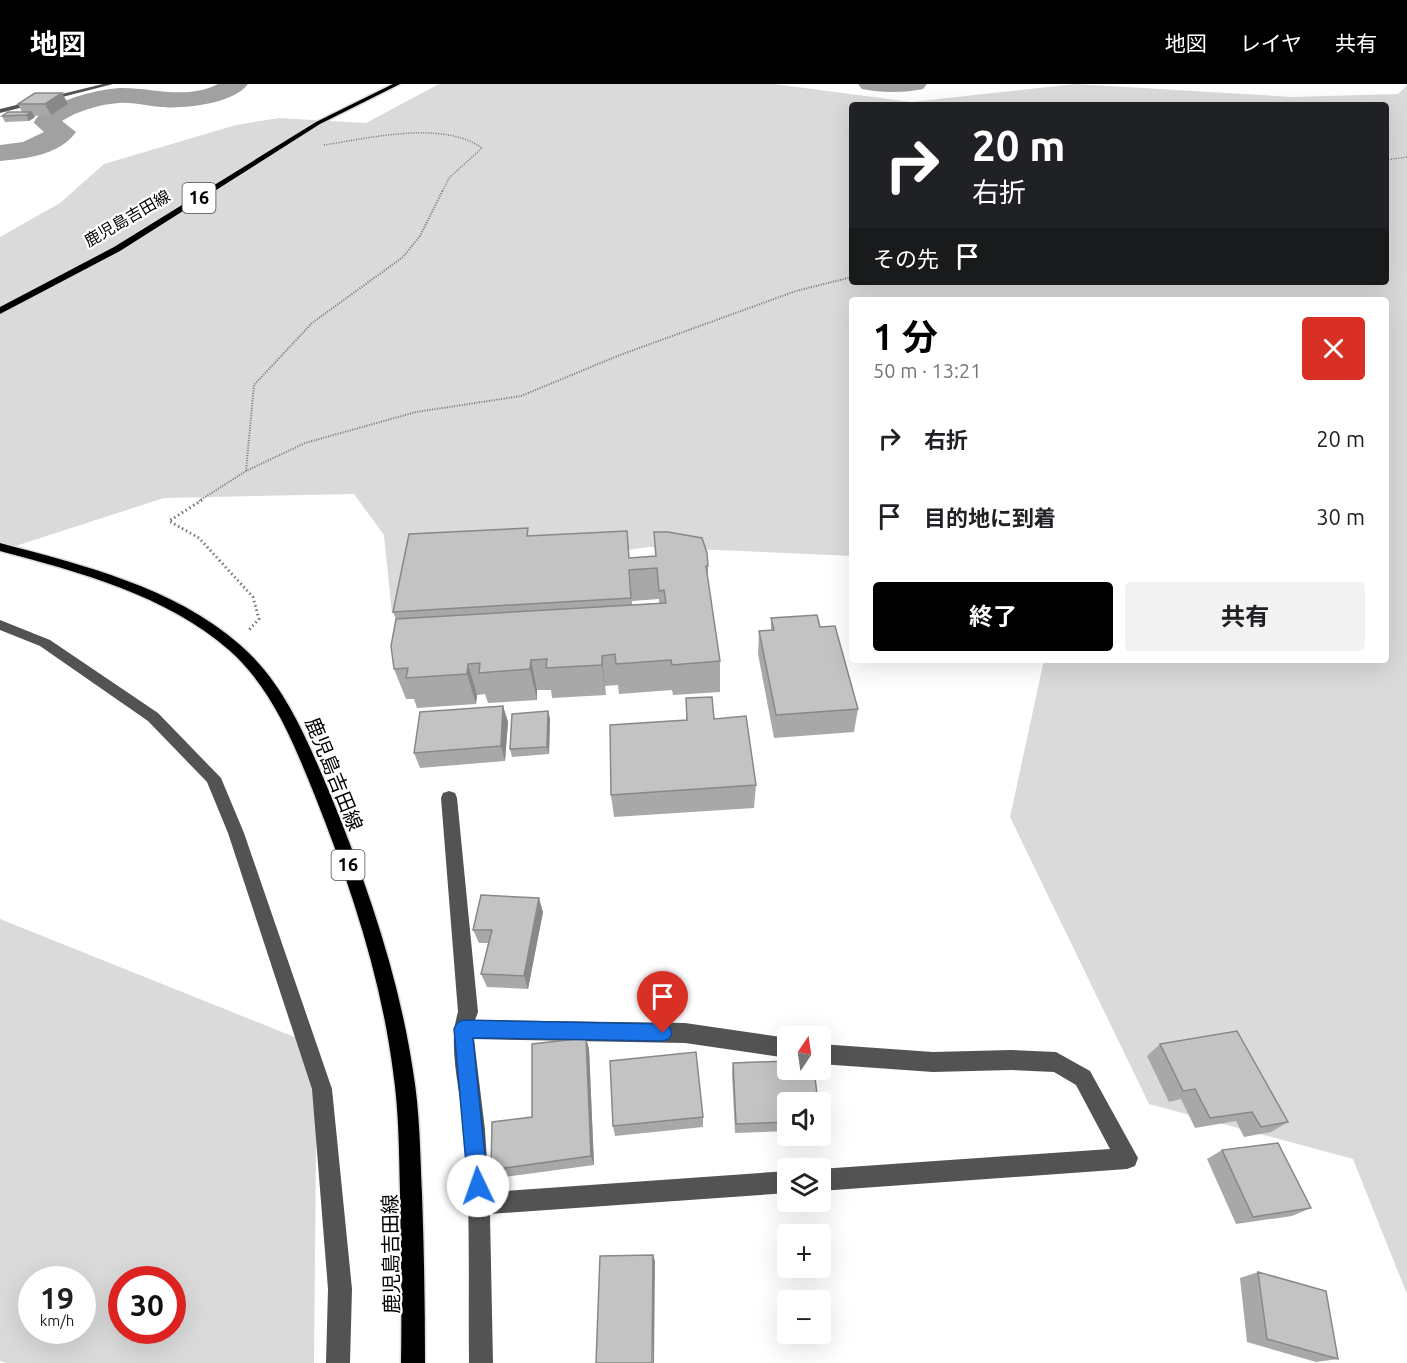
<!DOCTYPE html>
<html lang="ja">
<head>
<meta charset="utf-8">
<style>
	:root { --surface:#fff; --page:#f2f2f2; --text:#202124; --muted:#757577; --accent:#000 }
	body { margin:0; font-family:Ubuntu,"Noto Sans JP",sans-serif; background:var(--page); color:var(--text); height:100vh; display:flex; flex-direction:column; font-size:22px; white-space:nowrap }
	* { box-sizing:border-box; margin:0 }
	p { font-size:20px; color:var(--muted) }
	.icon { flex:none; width:33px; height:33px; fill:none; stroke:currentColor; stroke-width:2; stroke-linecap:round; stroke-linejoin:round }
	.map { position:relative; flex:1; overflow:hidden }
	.side { position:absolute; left:849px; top:213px; width:540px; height:366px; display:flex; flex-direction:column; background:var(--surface); border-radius:6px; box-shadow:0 6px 24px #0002 }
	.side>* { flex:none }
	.hud { position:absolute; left:849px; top:18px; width:540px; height:183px; border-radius:6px; box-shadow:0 6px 24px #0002; background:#202124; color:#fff; overflow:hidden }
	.needle { width:39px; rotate:13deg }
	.tools { position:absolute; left:777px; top:942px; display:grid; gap:12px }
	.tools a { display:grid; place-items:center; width:54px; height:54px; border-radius:6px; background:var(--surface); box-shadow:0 6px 24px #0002; font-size:30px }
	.speed { position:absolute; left:18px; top:1182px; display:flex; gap:12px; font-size:30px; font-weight:700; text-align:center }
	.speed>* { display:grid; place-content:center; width:78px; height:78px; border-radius:50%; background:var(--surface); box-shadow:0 6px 24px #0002; line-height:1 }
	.speed small { font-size:15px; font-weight:400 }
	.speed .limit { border:9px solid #d22; background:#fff; color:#111 }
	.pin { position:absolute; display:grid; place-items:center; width:51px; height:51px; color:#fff; margin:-62px -26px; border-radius:50% 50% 50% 0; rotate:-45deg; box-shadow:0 0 6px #0007 }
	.pin .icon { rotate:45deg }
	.me { position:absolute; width:66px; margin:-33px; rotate:357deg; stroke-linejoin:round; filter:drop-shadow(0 0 4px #0008) }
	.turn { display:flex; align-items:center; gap:21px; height:126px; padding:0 24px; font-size:27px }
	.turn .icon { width:78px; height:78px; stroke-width:2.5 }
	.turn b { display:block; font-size:42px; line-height:51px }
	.then { display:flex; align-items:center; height:57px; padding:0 24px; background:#0003; gap:12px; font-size:22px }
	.round { display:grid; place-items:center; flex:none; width:63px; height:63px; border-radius:6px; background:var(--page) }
	.head { display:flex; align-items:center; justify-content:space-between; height:102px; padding:0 24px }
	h1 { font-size:36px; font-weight:700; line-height:45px; color:var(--accent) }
	.cta { display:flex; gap:12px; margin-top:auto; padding:12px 24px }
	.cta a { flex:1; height:69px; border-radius:6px; background:var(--accent); color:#fff; font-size:24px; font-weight:700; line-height:69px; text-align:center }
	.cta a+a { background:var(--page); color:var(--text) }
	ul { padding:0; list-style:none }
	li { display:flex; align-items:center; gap:18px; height:78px; padding:0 24px }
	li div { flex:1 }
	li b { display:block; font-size:22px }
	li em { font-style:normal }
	header { display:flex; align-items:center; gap:36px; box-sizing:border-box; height:84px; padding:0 30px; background:var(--accent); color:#fff }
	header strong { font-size:28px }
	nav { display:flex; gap:33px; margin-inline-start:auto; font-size:21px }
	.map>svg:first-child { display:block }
	.green { fill:#dadada; fill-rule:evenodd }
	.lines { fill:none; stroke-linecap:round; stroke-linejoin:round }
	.river { fill:#a1a1a1; fill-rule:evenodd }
	.major-casing { stroke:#dbdbdb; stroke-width:3 }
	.path-far2 { stroke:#757575; stroke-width:1.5; stroke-dasharray:1 1.5; stroke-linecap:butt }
	.path-far1 { stroke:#757575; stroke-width:2; stroke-dasharray:1 1.5; stroke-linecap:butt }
	.path { stroke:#757575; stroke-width:3; stroke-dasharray:1.5 3; stroke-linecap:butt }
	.minor { fill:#535353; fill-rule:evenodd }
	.major { fill:#000; fill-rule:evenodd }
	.wall { fill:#a8a8a8; fill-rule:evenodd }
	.shaded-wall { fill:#888 }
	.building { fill:#c3c3c3; stroke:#888; stroke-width:1.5 }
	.route { fill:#1a73e8; stroke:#114b97; stroke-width:1.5 }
	.labels { text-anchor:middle; stroke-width:4.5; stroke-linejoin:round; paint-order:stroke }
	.far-street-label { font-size:16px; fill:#000; stroke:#fff }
	.shield { fill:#fff; stroke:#4c4c4c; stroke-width:1.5 }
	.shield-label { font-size:18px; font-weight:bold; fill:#000 }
	.street-label { font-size:20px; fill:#000; stroke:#fff }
</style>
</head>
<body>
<header>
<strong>地図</strong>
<nav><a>地図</a><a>レイヤ</a><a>共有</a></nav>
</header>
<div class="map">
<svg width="1407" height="1279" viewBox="0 0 1407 1279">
	<rect width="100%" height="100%" fill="#fff"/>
	<path class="green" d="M439,0H774L911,18L1076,0L1292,13L1398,10L1407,1V1210L1353,1075L1149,1020L1010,733L1044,576H1386V216H852V472L648,463L474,489L392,530L384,451L354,410L164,414L0,467V153L60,119L104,80L236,41L279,34L366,39ZM852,21H1386V198H852Z
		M0,835L317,962L314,1279H6L0,1277ZM32,1196H82V1246H32ZM122,1196H172V1246H122Z"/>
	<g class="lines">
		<path class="river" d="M218,0H248C234,20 183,25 161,23C147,22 133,18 119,19C101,20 77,27 62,37L76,48C60,71 25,75 0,77V61L23,58L44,48L34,39C41,19 101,4 122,4C154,4 187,16 218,0Z
			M858,0H927L923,5C905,9 880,9 862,5Z"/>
		<defs>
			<path id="major" d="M393,0H400L320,40L120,167L0,230V223L114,163L316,38Z
				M0,459C82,481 174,503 239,560C285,599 308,658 331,712C367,800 399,893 413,987C420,1028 420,1069 422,1110C424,1166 425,1223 425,1279H401C402,1222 401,1165 400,1108C399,1068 399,1027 393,987C381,893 350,800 315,712C294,660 272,604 229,566C166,511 79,488 0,467Z"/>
		</defs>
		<use href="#major" class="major-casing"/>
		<path class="path-far2" d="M324,61C370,54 442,36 482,64L449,94L442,108
			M1386,76L1407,73"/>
		<path class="path-far1" d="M246,387L254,301L312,239L403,173L420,152L443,106
			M199,417L246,387L305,359L416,328L521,312L620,271L796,207L852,193"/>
		<path class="path" d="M202,416L169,437L199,454L253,513L259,535L248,547"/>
		<path class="minor" d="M103,0H113L0,29V25Z
			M0,536L50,556L158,629L221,694L244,749L332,1005L352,1205L350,1279H326L328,1205L312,1005L228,749L207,698L148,637L40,562L0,546Z
			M449,707L455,709L457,714L478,928L475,936L685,939L788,954V974L685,959L474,955L485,1046L489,1108L788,1087V1109L490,1130L493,1279H469C468,1201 471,1123 464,1046C461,1008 447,964 458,928L441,714L443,709Z
			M820,960L933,968L1011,966L1056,968L1090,987L1138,1074L1135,1082L1127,1085L820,1107V1085L1110,1065L1076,1001L1054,988L1011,986L933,988L820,980Z"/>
		<use href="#major" class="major"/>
	</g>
	<path class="wall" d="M62,9L68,20L51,31L34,32L35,33L29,37L5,38L2,32L22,28L18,20Z
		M654,448L708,482V496L720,577V608L673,611L672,606L619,610L618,601L605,602L606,611L552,614L551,606H537V616L488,619L485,610L477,611L476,620L417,624L414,615H406L394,585L396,535L393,528L529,452L629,474L655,472ZM659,515V519L632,521V517Z
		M771,534L820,543L858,625L854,648L774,654L758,570L759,547L771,546Z
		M686,614L714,635L756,701L754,724L614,733L611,711L686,636Z
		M503,622L508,638L505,677L420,684L414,669Z
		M548,627L550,635L549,670L512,673L510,665Z
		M543,828L528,905L487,903L481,890L488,859H479L473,846Z
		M586,954L589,965L594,1081L497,1094L491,1086L532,1033Z
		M1160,960L1288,1038L1271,1048L1244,1053L1236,1037L1195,1044L1181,1015L1169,1018L1147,972Z
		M733,979L788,1018V1047L735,1049L732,990Z
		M703,1033V1043L615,1052L613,1042Z
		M1222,1066L1311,1124L1292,1132L1236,1140L1207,1075Z
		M1258,1188L1338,1275L1316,1278L1247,1258L1240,1194Z"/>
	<path class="shaded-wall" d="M62,9L68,20L51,31L45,20Z
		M32,28L35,33L29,37L26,31Z
		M602,572L605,602L606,611L602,581Z
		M531,576L537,606V616L530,585Z
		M468,580L477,611L476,620L467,590Z
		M503,622L508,638L505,677L501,662Z
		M548,627L550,635L549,670L547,663Z
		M539,814L543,828L528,905L524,892Z
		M586,954L589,965L594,1081L591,1072Z
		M653,1171L655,1177L654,1279H653Z"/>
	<path class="building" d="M35,9H62L45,20H18Z
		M8,28H32L26,31L2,32Z
		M528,444L527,452L627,447L629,474L656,472L654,448H668L702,454L707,469L708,482H706L720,577L672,581L671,576L616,580L615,570L602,572V581L546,584L547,575L531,576L530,585L479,589L480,579L468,580L467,590L406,594L408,584L394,585L391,562L396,535L666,519L664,506L659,507L657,484L629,486L631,514L393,528L409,450Z
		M817,531L820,543L835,542L858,625L776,631L759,547L774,546L771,534Z
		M712,613L714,635L746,632L756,701L611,711L610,641L687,636L686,614Z
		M503,622L501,662L414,669L420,628Z
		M548,627L547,663L510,665L512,630Z
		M481,811L539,814L524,892L481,890L492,846H473Z
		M1237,947L1288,1038L1261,1043L1252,1028L1210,1034L1195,1005L1183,1007L1160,960Z
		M586,954L591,1072L491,1086L492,1038L532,1033V960Z
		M696,968L703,1033L613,1042L610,977Z
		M788,977V986H814L818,1018H788V1038L736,1040L733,979Z
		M1278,1059L1311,1124L1253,1133L1222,1066Z
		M653,1171L652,1279H596L600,1172Z
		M1258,1188L1326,1207L1338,1275L1267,1255Z"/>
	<path class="route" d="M463,936L663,940L669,942L672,949L669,955L663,957L473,954L488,1102L485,1109L478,1112L471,1109L468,1102L454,945L457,939Z"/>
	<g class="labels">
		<g class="far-street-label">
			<text transform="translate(127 134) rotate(-30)" y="6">鹿児島吉田線</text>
		</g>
		<g class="shield">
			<rect x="182.5" y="99" width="33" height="30" rx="4.5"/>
			<rect x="331.5" y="766" width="33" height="30" rx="4.5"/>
		</g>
		<g class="shield-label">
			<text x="199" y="120">16</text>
			<text x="348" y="787">16</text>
		</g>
		<g class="street-label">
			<text transform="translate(334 690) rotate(68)" y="7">鹿児島吉田線</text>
			<text transform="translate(391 1170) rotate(-91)" y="7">鹿児島吉田線</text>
		</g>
	</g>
</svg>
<div class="tools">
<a><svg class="needle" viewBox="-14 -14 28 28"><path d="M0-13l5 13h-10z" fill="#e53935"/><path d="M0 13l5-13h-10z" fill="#757577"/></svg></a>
<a><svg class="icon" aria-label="sound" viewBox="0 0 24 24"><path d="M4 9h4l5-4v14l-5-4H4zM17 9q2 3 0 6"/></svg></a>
<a><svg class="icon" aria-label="layers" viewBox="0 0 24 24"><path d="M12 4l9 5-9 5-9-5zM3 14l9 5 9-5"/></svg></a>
<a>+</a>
<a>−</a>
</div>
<div class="speed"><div>19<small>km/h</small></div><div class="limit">30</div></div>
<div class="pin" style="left:663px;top:949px;background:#d93025"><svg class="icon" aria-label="arrive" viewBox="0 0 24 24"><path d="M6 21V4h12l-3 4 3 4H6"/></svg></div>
<svg class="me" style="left:478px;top:1102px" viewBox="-20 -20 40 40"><circle r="19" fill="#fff"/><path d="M0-13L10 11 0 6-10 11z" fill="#1a73e8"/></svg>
<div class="hud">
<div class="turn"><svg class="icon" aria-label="right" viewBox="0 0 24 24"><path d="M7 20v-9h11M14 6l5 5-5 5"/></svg><div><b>20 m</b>右折</div></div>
<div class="then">その先<svg class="icon" aria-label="arrive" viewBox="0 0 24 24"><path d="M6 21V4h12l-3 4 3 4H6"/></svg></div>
</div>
<section class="side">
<div class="head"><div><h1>1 分</h1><p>50 m · 13:21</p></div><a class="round" style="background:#d93025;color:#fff"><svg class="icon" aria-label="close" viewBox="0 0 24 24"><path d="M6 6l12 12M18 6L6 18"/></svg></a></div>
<ul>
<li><svg class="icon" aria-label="right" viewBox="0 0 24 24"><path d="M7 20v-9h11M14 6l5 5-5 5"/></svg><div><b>右折</b></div><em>20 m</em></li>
<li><svg class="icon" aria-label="arrive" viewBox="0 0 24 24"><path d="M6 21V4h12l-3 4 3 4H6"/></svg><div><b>目的地に到着</b></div><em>30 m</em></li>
</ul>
<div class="cta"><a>終了</a><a>共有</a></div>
</section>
</div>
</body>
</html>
